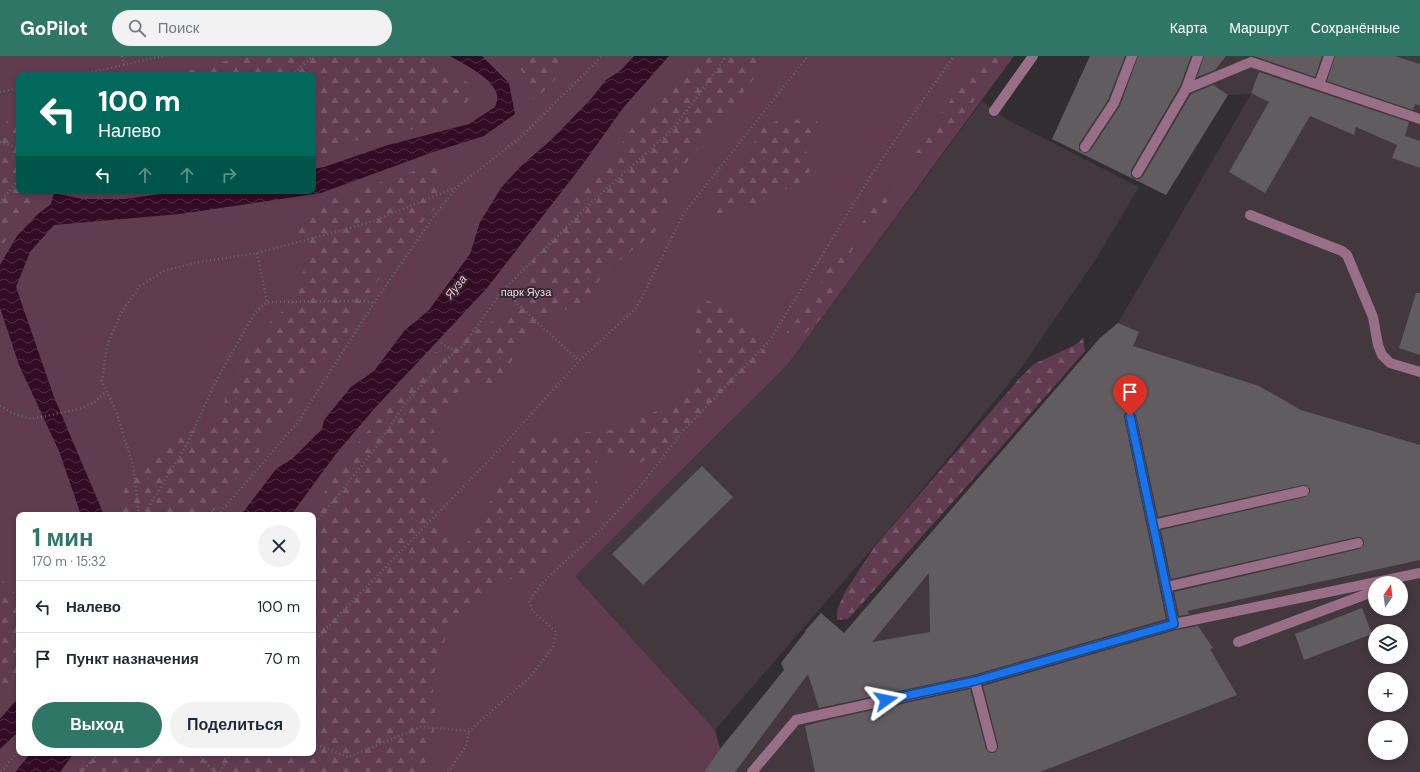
<!DOCTYPE html>
<html lang="ru">
<head>
<meta charset="utf-8">
<style>
	:root { --surface:#fff; --page:#f2f2f3; --text:#1f2937; --muted:#747a83; --line:#e0e1e3; --accent:#307666 }
	body { margin:0; font-family:"DM Sans",sans-serif; background:var(--page); color:var(--text); height:100vh; display:flex; flex-direction:column; font-size:15px; white-space:nowrap }
	* { box-sizing:border-box; margin:0 }
	p { font-size:13px; color:var(--muted) }
	.icon { flex:none; width:22px; height:22px; fill:none; stroke:currentColor; stroke-width:2; stroke-linecap:round; stroke-linejoin:round }
	.map { position:relative; flex:1; overflow:hidden }
	.details { position:absolute; left:16px; top:456px; width:300px; height:244px; display:flex; flex-direction:column; background:var(--surface); border-radius:8px; box-shadow:0 2px 6px #0003 }
	.details>* { flex:none }
	.guide { position:absolute; left:16px; top:16px; width:300px; height:122px; border-radius:8px; box-shadow:0 2px 6px #0003; background:#00695c; color:#fff; overflow:hidden }
	.needle { width:26px; rotate:14deg }
	.controls { position:absolute; left:1368px; top:520px; display:grid; gap:8px }
	.controls a { display:grid; place-items:center; width:40px; height:40px; border-radius:50%; background:var(--surface); box-shadow:0 2px 6px #0003; font-size:20px }
	.pin { position:absolute; display:grid; place-items:center; width:34px; height:34px; color:#fff; margin:-41px -17px; border-radius:50% 50% 50% 0; rotate:-45deg; box-shadow:0 0 4px #0007 }
	.pin .icon { rotate:45deg }
	.me { position:absolute; width:44px; margin:-22px; rotate:78deg; stroke-linejoin:round; filter:drop-shadow(0 0 3px #0008) }
	.turn { display:flex; align-items:center; gap:14px; height:84px; padding:0 16px; font-size:18px }
	.turn .icon { width:52px; height:52px; stroke-width:2.5 }
	.turn b { display:block; font-size:28px; line-height:34px }
	.lanes { display:flex; align-items:center; height:38px; padding:0 16px; background:#0003; justify-content:center; gap:20px; direction:ltr }
	.lanes .off { opacity:.35 }
	.round { display:grid; place-items:center; flex:none; width:42px; height:42px; border-radius:21px; background:var(--page) }
	.headline { display:flex; align-items:center; justify-content:space-between; height:68px; padding:0 16px }
	h1 { font-size:24px; font-weight:800; line-height:30px; color:var(--accent) }
	.button { display:flex; gap:8px; margin-top:auto; padding:8px 16px }
	.button a { flex:1; height:46px; border-radius:24px; background:var(--accent); color:#fff; font-size:16px; font-weight:800; line-height:46px; text-align:center }
	.button a+a { background:var(--page); color:var(--text) }
	ul { padding:0; list-style:none }
	li { display:flex; align-items:center; gap:12px; height:52px; padding:0 16px; border-top:1px solid var(--line) }
	li div { flex:1 }
	li b { display:block; font-size:15px }
	li em { font-style:normal }
	header { display:flex; align-items:center; gap:24px; box-sizing:border-box; height:56px; padding:0 20px; background:var(--accent); color:#fff }
	header strong { font-size:19px }
	nav { display:flex; gap:22px; margin-inline-start:auto; font-size:14px }
	.search { width:280px; height:36px; background:var(--page); display:flex; align-items:center; gap:10px; box-sizing:border-box; padding:0 14px; border-radius:22px; color:var(--muted); font-size:15px }
	.map>svg:first-child { display:block }
	.built { fill:#42383d; fill-rule:evenodd }
	.green { fill:#613c51; fill-rule:evenodd }
	.forest { fill:url(#forest-firs) }
	.water { fill:url(#water-waves) }
	.building { fill:#615c5f; fill-rule:evenodd }
	.lines { fill:none; stroke-linecap:round; stroke-linejoin:round }
	.path { stroke:#6a6668; stroke-width:2.5; stroke-dasharray:1 3; stroke-linecap:butt }
	.minor { stroke:#986f86; stroke-width:10 }
	.route-casing { stroke:#114b97; stroke-width:10 }
	.route { stroke:#1a73e8; stroke-width:7 }
	.labels { text-anchor:middle; stroke-width:4; stroke-linejoin:round; paint-order:stroke }
	.park-label { font-size:11px; fill:#fccde6; stroke:#322d30 }
	.water-label { font-size:12px; font-style:italic; fill:#fdb1dc; stroke:#322d30 }
</style>
</head>
<body>
<header>
<strong>GoPilot</strong>
<div class="search"><svg class="icon" aria-label="search" viewBox="0 0 24 24"><circle cx="10" cy="10" r="6"/><path d="M15 15l6 6"/></svg>Поиск</div>
<nav><a>Карта</a><a>Маршрут</a><a>Сохранённые</a></nav>
</header>
<div class="map">
<svg width="1420" height="716" viewBox="0 0 1420 716">
	<defs>
		<pattern id="forest-firs" width="22" height="20" patternUnits="userSpaceOnUse"><rect width="22" height="20" fill="#613c51"/><path d="M5 1l3.5 6h-7zM16 11l3.5 6h-7z" fill="#77586a"/></pattern>
		<pattern id="water-waves" width="16" height="10" patternUnits="userSpaceOnUse"><rect width="16" height="10" fill="#330b25"/><path d="M0 5q4-4 8 0t8 0" fill="none" stroke="#502e44"/></pattern>
	</defs>
	<rect width="100%" height="100%" fill="#322d30"/>
	<path class="built" d="M1090,0H1420V716H704L720,693L784,614L781,607L804,578L805,575L821,557L845,578L864,571L860,558L1100,282L1118,267L1251,38L1228,39L1166,139L1052,83ZM1375,527H1401V553H1375ZM1375,575H1401V601H1375ZM1375,623H1401V649H1375ZM1375,671H1401V697H1375Z
		M982,45L1006,63L1139,131L1096,203L1019,315L907,452L715,674L575,520L788,308Z"/>
	<path class="green" d="M0,0H1014L788,308L575,520L715,674L720,693L704,716H0ZM19,19H313V135H19ZM19,459H313V697H19Z"/>
	<path class="forest" d="M245,0H427L435,10L473,29V39L466,47L405,77L352,85L313,105V19H172Z
		M514,0H577L539,40L529,44L525,21Z
		M702,0H772L679,116L656,175L606,215L581,249L541,261L497,326L457,336L431,369L451,408L426,442L446,482L467,488L526,381L613,374L691,340L701,301L693,262L704,243L743,261L766,297L678,385L640,407L582,387L597,403V448L542,512L484,533L445,583L432,624L436,666L425,707L420,716H74L80,702L85,697H313V459H309L354,392L433,298L508,257L521,243L545,162L610,106L645,52Z
		M988,0H1001L988,25L943,87L896,131L879,159L852,194L820,263L804,278L795,281L786,277L813,244L826,216L838,199L854,180L884,133L907,111L951,43Z
		M19,59V135H46C25,149 13,173 0,193V79L8,62Z
		M806,59L817,63V73L805,91L810,112L808,122L752,150L711,159V149L715,139L754,88L761,70L781,64L791,67Z
		M437,107L445,138L436,151L403,188L364,245L351,272L299,335L250,410L210,459H123L124,434L157,391L215,365L225,346L224,336L241,313L251,291L270,266L295,244L307,203V192L297,173L299,162L317,148Z
		M1083,282L1085,295L974,422L869,540L848,563L837,564V554L845,536L875,490L1019,323L1034,308L1075,289Z
		M0,523L19,541C19,563 22,601 16,620C13,628 5,634 0,640Z"/>
	<path class="water" d="M450,0H482L509,27L515,58L484,80L436,95L321,137L180,158L54,169L30,196L16,231L54,341L104,459H81L59,395L19,309L0,252V209L17,180L38,158L51,148L54,137L82,143H125L182,135H313V113L324,111L388,89L469,68L495,51C496,48 498,43 497,39C493,22 465,9 450,0Z
		M634,0H669L623,52L583,108L487,232L374,353L335,399L291,459H241L276,413L293,402L322,373L324,364L351,331L374,315L405,274L429,254L470,198L480,166L501,132L521,110L552,83L590,44L606,24L620,15Z
		M19,641V675L0,693V663Z
		M31,697H74L60,716H15Z"/>
	<path class="building" d="M1090,0H1125L1108,44L1079,88V94L1085,97L1090,95L1120,50L1138,0H1191L1180,30L1131,114V120L1134,123H1140L1143,120L1191,38L1213,29L1228,39L1166,139L1052,83Z
		M1204,0H1226L1215,14L1197,21Z
		M1254,0H1322L1315,21Z
		M1335,0H1395L1420,8V50L1415,48L1413,54L1327,25Z
		M1259,16L1409,66L1405,80L1420,85V112L1392,102L1397,89L1356,71L1354,79L1310,60L1265,137L1229,116L1269,46L1251,37Z
		M1416,237H1420V299L1399,292Z
		M1118,267L1139,276L1133,290L1259,330L1301,354L1420,389V504L1187,555L1190,558L1179,560L1174,536L1359,493L1364,489V485L1360,481H1357L1171,523L1161,474L1305,441L1310,437V433L1306,429H1303L1158,461L1136,359L1132,354H1128L1124,358V361L1166,563L973,619L819,652L808,618L735,716H704L720,693L784,614L781,607L806,575H805L821,557L844,577L1100,282ZM929,517L930,576L872,586Z
		M702,410L733,441L643,529L612,498Z
		M1362,552L1372,578L1304,604L1295,578Z
		M1198,570L1213,592L1210,593L1237,639L1040,716H815L805,670L823,665L970,633L986,693L990,697H994L998,693V689L983,630L1176,574Z"/>
	<g class="lines">
		<path class="path" d="M122,0L124,9
			M80,19L163,0
			M292,19L313,0
			M0,36L19,32
			M0,86L19,92
			M0,147L19,123
			M257,197L267,246
			M503,234L579,305
			M441,287L456,296
			M0,350L10,356L31,363L75,354L94,347L106,335
			M139,459L133,409L116,355L102,325L107,290L121,257L140,230L166,214L200,206L257,197L368,167L457,131
			M144,459L188,386L215,327L227,305L255,257L267,246L364,245L374,247
			M218,459L298,366L374,247L432,163L457,131L522,80L602,0
			M313,469L336,442L377,390L407,345L446,304L463,290L503,234L595,143L673,73L715,17L726,0
			M313,586L499,394L579,305L637,251L684,157L808,0
			M313,687L348,701L421,671L469,675L529,622L553,591L556,576L532,554L529,545L542,527L574,497L600,474L639,432L683,375L770,284L872,118L904,71L954,0
			M198,697L214,716
			M1,716L19,694
			M81,716L99,697
			M148,716L165,697
			M220,716L231,697
			M448,716L466,690L469,675"/>
		<path class="minor" d="M1319,29L1329,0
			M1186,33L1251,6L1420,63
			M994,55L1033,0
			M1085,91L1114,47L1132,0
			M1137,117L1186,33L1198,0
			M1250,159L1342,195L1347,199L1373,261L1378,289L1382,299L1390,307L1420,316
			M1130,360L1174,568
			M1153,469L1304,435
			M1166,531L1358,487
			M1238,586L1375,535
			M975,625L992,691
			M752,716L796,664L975,625L1174,568L1420,517"/>
	</g>
	<g class="lines">
		<defs>
			<path id="route" d="M886,644L975,625L1174,568L1130,360"/>
		</defs>
		<use href="#route" class="route-casing"/>
		<use href="#route" class="route"/>
	</g>
	<g class="labels">
		<g class="park-label">
			<text x="526" y="240">парк Яуза</text>
		</g>
		<g class="water-label">
			<text transform="translate(456 231) rotate(-52)" y="4">Яуза</text>
		</g>
	</g>
</svg>
<div class="controls">
<a><svg class="needle" viewBox="-14 -14 28 28"><path d="M0-13l5 13h-10z" fill="#e53935"/><path d="M0 13l5-13h-10z" fill="#747a83"/></svg></a>
<a><svg class="icon" aria-label="layers" viewBox="0 0 24 24"><path d="M12 4l9 5-9 5-9-5zM3 14l9 5 9-5"/></svg></a>
<a>+</a>
<a>−</a>
</div>
<div class="pin" style="left:1130px;top:360px;background:#d93025"><svg class="icon" aria-label="arrive" viewBox="0 0 24 24"><path d="M6 21V4h12l-3 4 3 4H6"/></svg></div>
<svg class="me" style="left:886px;top:644px" viewBox="-20 -20 40 40"><path d="M0-17L14 15 0 8-14 15z" fill="#1a73e8" stroke="#fff" stroke-width="4"/></svg>
<div class="guide">
<div class="turn"><svg class="icon" aria-label="left" viewBox="0 0 24 24"><path d="M17 20v-9H6M10 6l-5 5 5 5"/></svg><div><b>100 m</b>Налево</div></div>
<div class="lanes"><svg class="icon" aria-label="left" viewBox="0 0 24 24"><path d="M17 20v-9H6M10 6l-5 5 5 5"/></svg><svg class="icon off" aria-label="ahead" viewBox="0 0 24 24"><path d="M12 20V5M6 11l6-6 6 6"/></svg><svg class="icon off" aria-label="ahead" viewBox="0 0 24 24"><path d="M12 20V5M6 11l6-6 6 6"/></svg><svg class="icon off" aria-label="right" viewBox="0 0 24 24"><path d="M7 20v-9h11M14 6l5 5-5 5"/></svg></div>
</div>
<section class="details">
<div class="headline"><div><h1>1 мин</h1><p>170 m · 15:32</p></div><a class="round"><svg class="icon" aria-label="close" viewBox="0 0 24 24"><path d="M6 6l12 12M18 6L6 18"/></svg></a></div>
<ul>
<li><svg class="icon" aria-label="left" viewBox="0 0 24 24"><path d="M17 20v-9H6M10 6l-5 5 5 5"/></svg><div><b>Налево</b></div><em>100 m</em></li>
<li><svg class="icon" aria-label="arrive" viewBox="0 0 24 24"><path d="M6 21V4h12l-3 4 3 4H6"/></svg><div><b>Пункт назначения</b></div><em>70 m</em></li>
</ul>
<div class="button"><a>Выход</a><a>Поделиться</a></div>
</section>
</div>
</body>
</html>
